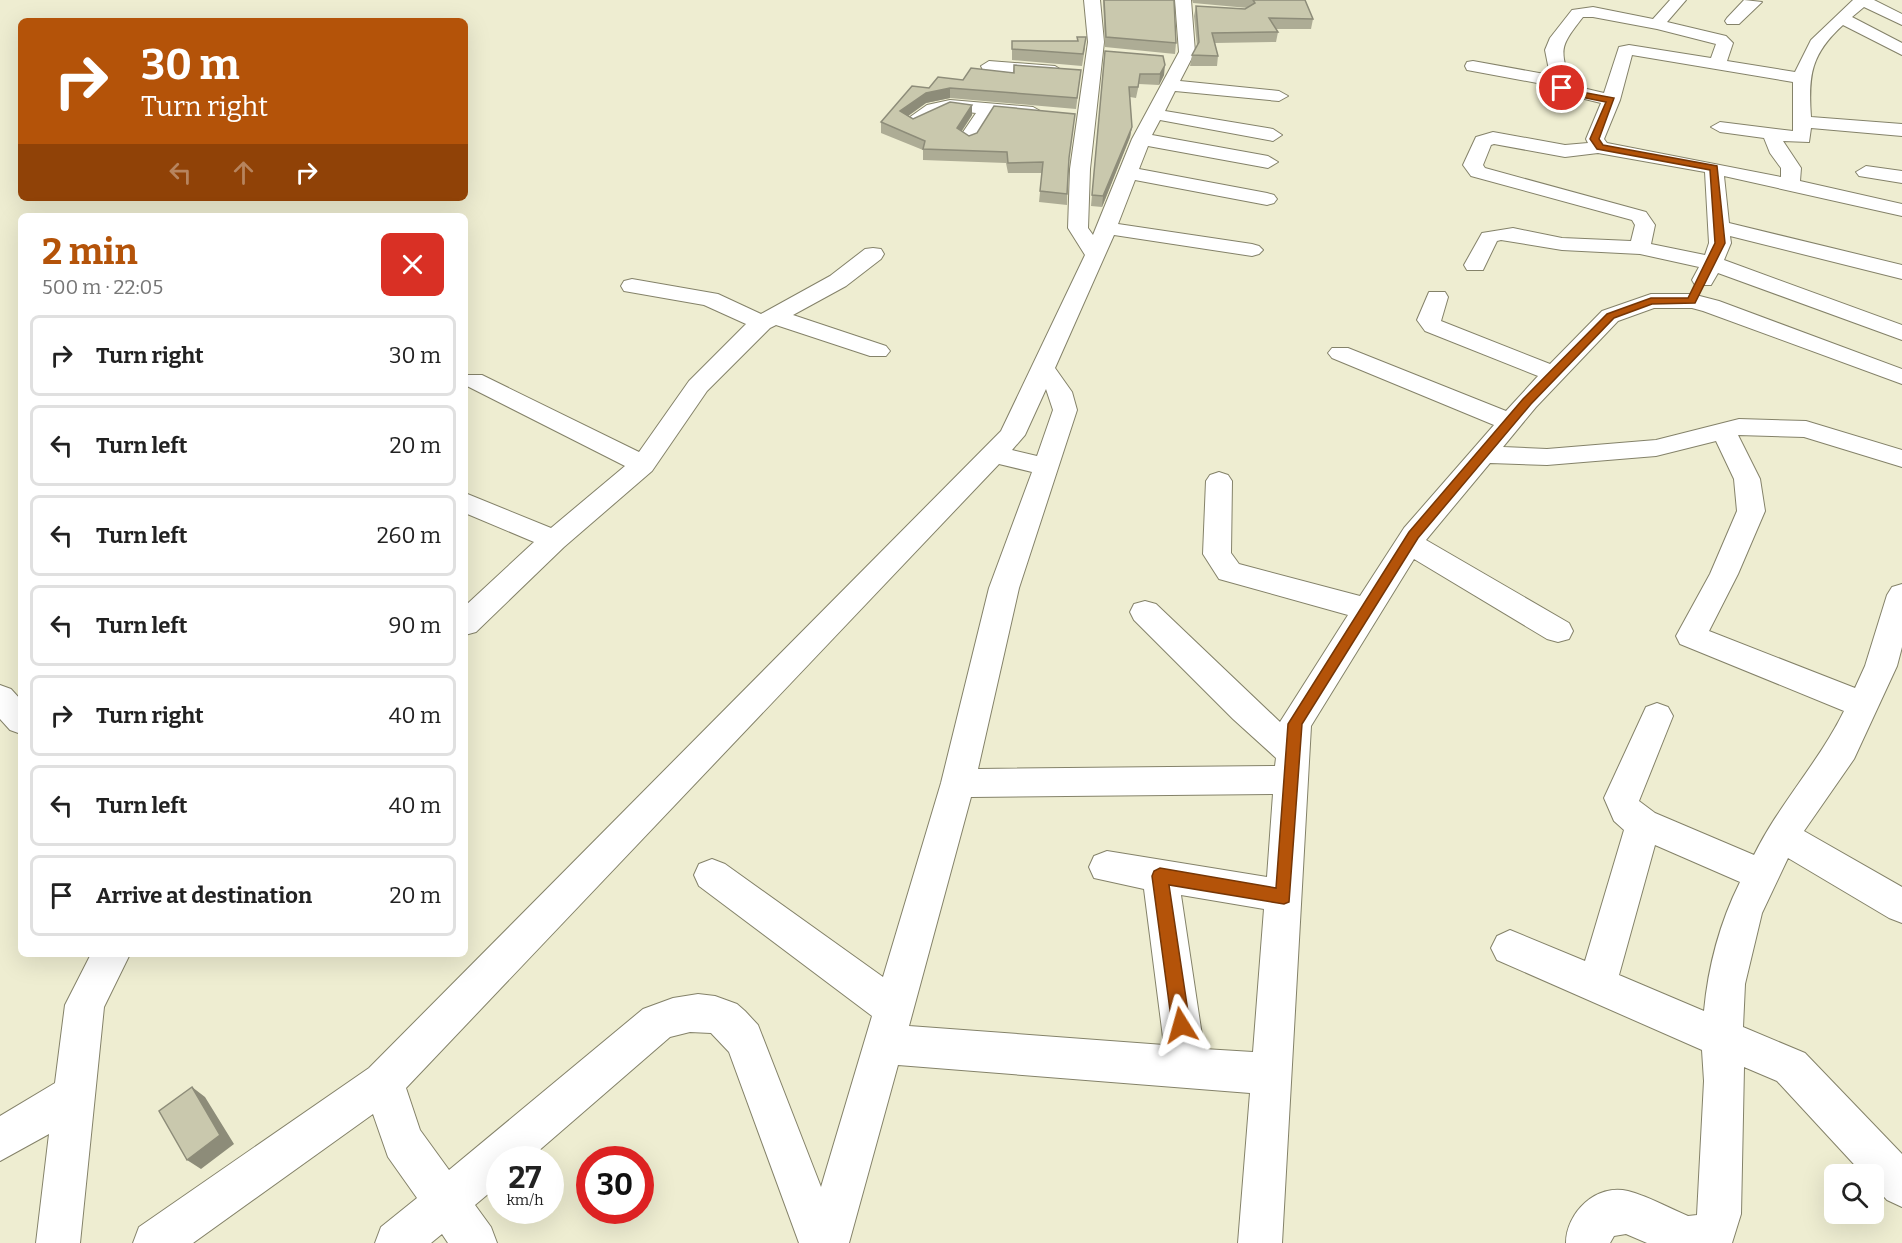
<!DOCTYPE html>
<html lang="en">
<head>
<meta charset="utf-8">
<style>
	:root { --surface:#fff; --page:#f6f6f6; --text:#222; --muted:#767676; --line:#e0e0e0; --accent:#b45309 }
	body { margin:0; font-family:Bitter,serif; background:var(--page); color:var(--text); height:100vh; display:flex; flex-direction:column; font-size:22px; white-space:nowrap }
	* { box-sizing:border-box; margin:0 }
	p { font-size:20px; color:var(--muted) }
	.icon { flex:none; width:33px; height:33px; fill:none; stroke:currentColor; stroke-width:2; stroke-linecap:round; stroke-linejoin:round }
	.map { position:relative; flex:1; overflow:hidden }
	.drawer { position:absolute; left:18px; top:213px; width:450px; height:744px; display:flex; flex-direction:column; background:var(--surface); border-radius:9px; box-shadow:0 6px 24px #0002 }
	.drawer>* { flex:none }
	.hud { position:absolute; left:18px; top:18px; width:450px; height:183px; border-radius:9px; box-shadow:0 6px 24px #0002; background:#b45309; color:#fff; overflow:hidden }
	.fabs { position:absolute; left:1824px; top:1164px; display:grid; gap:12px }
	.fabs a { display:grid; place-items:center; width:60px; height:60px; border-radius:9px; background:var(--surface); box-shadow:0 6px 24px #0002; font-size:30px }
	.speed { position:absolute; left:486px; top:1146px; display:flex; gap:12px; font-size:30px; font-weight:700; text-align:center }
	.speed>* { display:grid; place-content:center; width:78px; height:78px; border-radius:50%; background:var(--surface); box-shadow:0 6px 24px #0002; line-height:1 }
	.speed small { font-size:15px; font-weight:400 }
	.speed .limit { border:9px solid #d22; background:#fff; color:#111 }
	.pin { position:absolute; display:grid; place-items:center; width:51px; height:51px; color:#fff; margin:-26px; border:3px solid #fff; border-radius:50%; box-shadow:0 2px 6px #0007 }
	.me { position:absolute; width:66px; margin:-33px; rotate:352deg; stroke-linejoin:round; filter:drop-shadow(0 0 4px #0008) }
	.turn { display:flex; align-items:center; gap:21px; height:126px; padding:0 24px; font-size:27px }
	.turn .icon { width:78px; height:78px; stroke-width:2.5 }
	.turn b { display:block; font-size:42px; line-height:51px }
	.lanes { display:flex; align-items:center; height:57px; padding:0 24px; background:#0003; justify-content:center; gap:30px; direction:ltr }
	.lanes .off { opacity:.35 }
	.round { display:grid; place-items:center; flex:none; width:63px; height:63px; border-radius:9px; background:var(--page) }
	.headline { display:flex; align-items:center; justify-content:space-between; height:102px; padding:0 24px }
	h1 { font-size:36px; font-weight:700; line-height:45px; color:var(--accent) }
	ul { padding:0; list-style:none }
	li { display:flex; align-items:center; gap:18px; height:81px; margin:0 12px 9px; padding:0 12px; border:3px solid var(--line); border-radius:9px }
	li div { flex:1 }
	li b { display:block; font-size:22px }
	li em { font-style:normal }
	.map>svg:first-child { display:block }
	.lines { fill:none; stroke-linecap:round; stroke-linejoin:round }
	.minor-casing { stroke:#848269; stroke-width:2 }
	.minor { fill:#fff; fill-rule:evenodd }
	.wall { fill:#adac95 }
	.shaded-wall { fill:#8d8c79 }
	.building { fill:#c9c8ad; stroke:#8d8c79; stroke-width:1.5 }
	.route { fill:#b45309; stroke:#753606; stroke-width:1.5 }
</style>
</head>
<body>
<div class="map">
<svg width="1902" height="1243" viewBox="0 0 1902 1243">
	<rect width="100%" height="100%" fill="#eeedd1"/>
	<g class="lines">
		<defs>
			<path id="minor" d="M1084,0H1100L1104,42L1090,169L1088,228L1093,235L1132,139L1179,52L1175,0H1191L1195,52L1180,81L1279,91L1288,96L1279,101L1175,91L1165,111L1273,129L1282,135L1273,141L1160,120L1152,135L1268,156L1278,162L1268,168L1148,146L1139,169L1267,193L1274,195L1277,199L1274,203L1267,205L1135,180L1118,224L1252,244L1259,246L1263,250L1259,254L1252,256L1114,235L1055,368L1072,392L1077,410L1019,588L978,769L1275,766L1276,758L1233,719L1134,620L1130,612L1134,604L1145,601L1156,604L1280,722L1348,615L1219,579L1203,554L1206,481L1210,475L1219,472L1228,475L1232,481L1231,553L1239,564L1360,596L1404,528L1494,425L1332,358L1328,353L1332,348H1348L1506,411L1538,376L1425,331L1417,320L1429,292H1445L1448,297L1441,321L1550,364L1602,311L1651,294H1692L1719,301L1902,369V384L1703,311L1692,308H1654L1618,321L1536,407L1503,447L1547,449L1656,440L1739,419L1806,421L1902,450V467L1804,437L1738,435L1760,479L1765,511L1738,574L1709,631L1855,688L1865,666L1887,595L1892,587L1902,584V647L1897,666L1854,759L1804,831L1902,887V923L1889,918L1788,858L1762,913L1745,984L1743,1027L1805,1053L1902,1154V1207L1887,1200L1874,1186V1174H1863L1777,1081L1744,1067L1741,1214L1732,1243H1647L1626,1234L1614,1236L1610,1243H1566C1566,1213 1596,1183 1628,1191C1648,1196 1669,1208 1688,1216L1697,1215L1704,1081L1702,1050L1497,960L1491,948L1497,936L1510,930L1585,961L1624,830L1614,821L1604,798L1646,707L1657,703L1668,707L1673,716L1639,801L1655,813L1754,855C1779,804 1819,762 1844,711L1680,644L1676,636L1710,574L1737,511L1734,479L1716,441L1656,456L1547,465L1490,463L1426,540L1569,623L1573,631L1569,639L1558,642L1547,639L1414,559L1311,726L1282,1243H1238L1250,1093L898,1065L849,1243H799L729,1052L711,1033L690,1032L670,1037L528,1160H500V1184L475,1205L491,1227L497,1243H448L442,1234L431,1243H375L381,1227L417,1198L388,1157L373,1114L193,1243H133L139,1227L369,1068L1001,431L1085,255L1068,228L1070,169L1088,42ZM1046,389L1053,410L1037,456L1012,450L1025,435ZM999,464L1032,472L989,588L941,783L883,977L725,864L712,859L699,864L694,875L699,886L872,1016L821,1187L758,1025L745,1011L737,1004L715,996L698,994L673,998L643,1009L449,1170L420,1130L406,1088ZM1273,794L1267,877L1107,851L1094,856L1089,867L1094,878L1144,889L1164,1045L909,1026L971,797ZM1655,845L1740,882C1720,922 1708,967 1704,1011L1619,975ZM1181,895L1264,909L1253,1052L1204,1049Z
				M1670,0H1686L1667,22L1726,36L1733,43L1727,61L1795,72L1811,40L1853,0H1874L1902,14V25L1864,7L1852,17L1902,43V55L1843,25C1811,54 1808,75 1811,117L1902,124V136L1811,128L1809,142L1783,141L1801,168L1800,181L1902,204V216L1724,176L1729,223L1902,265V279L1730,236L1731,243L1724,260L1902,325V340L1718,273L1711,285H1695L1692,280L1699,267L1640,254L1562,250L1501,240L1497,241L1483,270H1467L1464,265L1482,233L1513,228L1562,238L1631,241L1635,225L1632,220L1471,176L1463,165L1476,137L1493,132L1565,145L1588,143L1586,139L1601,103L1556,92L1553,86L1467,70L1465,66L1467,62L1473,61L1550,75L1545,50L1550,38L1572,10L1593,7L1653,19ZM1583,17H1593L1657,29L1716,44L1711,58L1629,45L1619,47L1604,93L1570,85C1561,48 1558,49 1583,17ZM1632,55L1793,82V131L1720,122L1711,127L1720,132L1764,138L1770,153L1781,168V177L1607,143L1604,139L1620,100ZM1494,144L1565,157L1598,153L1705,172L1709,243L1705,255L1651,244L1655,225L1646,212L1485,168L1483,165L1491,145Z
				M1744,0L1762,2L1739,24H1727L1725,21L1727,18Z
				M989,61L1055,66L1063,71L1055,76L983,70L981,66Z
				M950,100L1033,107L1042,112L1033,117L993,114L975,142L968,144L959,138L976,113L950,110L939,113L912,127L903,122L927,105Z
				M1866,166L1902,171V183L1859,176L1856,172Z
				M873,248L881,249L884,254L881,259L846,286L793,315L886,346L890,351L886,356H870L776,325L770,328L707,391L652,471L564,547L476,632L465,635V606L534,542L465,513V493L551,528L625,466L465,385V375H482L639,452L689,381L746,324L704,305L624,291L621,286L624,281L632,279L718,294L761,314L830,276L865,249Z
				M0,685L11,689L21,700V734L10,730L0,719Z
				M91,954H130L104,1007L80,1243H36L49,1134L0,1161V1116L55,1083L65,1005Z"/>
		</defs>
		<use href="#minor" class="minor-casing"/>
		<use href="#minor" class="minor"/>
	</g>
	<path class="wall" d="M1103,0H1174L1176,43L1175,54L1105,47Z
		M1192,0H1305L1313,19L1311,29H1276L1278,32L1276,42L1215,43L1218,56L1217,66H1190L1192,55L1197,46L1194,16L1196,6L1245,9L1248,8L1193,3Z
		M1077,37L1085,48L1082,66L1012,60V41H1077Z
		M1104,61L1164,75L1159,85L1139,84L1136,98L1130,97L1132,127L1130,137L1102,207L1091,206Z
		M1014,65L1081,70L1076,109L950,98L926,103L908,116L913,119L972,105V115L962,131L969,136L1075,114L1068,165L1067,205L1039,202L1042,173H1008L1006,163L923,160V150L881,133V122L929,88L1013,73Z"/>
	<path class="shaded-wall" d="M1165,65L1164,75L1159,85L1160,74Z
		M950,88V98L926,103L901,121L900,111L926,93Z
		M972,105V115L957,138V128Z
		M1132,127L1130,137L1102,207L1103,196Z
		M192,1087L205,1097L234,1144L201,1169L187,1160Z"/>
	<path class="building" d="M1104,0H1174L1176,43L1106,37Z
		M1253,0H1305L1313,19L1269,18L1278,32L1212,33L1218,56L1192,55L1199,42L1196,6L1245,9L1255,3Z
		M1077,37H1086L1083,54L1012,49V41H1078Z
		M1105,51L1163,56L1165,65L1160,74H1140L1138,87H1129L1132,127L1103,196L1092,195Z
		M1014,65L1081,70L1077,98L950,88L926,93L900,111L913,119L950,102L972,105L957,128L969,136L977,133L994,106L1075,114L1069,158L1067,194L1040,191L1043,162L1008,163L1007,152L923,149L925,141L881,122L912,86L929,88L938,77L963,80L971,68L1014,73Z
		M192,1087L220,1135L187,1160L159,1111Z"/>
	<path class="route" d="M1562,85L1576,91L1614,98L1599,139L1603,145L1717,166L1725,243L1695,303L1652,304L1614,318L1531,404L1418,538L1302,724L1289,902L1284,904L1169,885L1190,1025L1187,1032L1181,1034L1174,1032L1172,1025L1152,876L1154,871L1160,868L1276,888L1288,724L1409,532L1523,399L1607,314L1651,298H1688L1715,243L1710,170L1597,149L1590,139L1606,102L1571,95L1559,89Z"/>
</svg>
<div class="fabs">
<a><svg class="icon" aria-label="search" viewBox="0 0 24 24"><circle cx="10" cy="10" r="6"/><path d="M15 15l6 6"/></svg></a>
</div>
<div class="speed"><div>27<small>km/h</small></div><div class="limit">30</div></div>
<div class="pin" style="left:1562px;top:88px;background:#d93025"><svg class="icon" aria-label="arrive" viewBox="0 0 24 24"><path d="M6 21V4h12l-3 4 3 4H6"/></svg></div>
<svg class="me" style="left:1181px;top:1025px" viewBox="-20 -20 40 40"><path d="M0-17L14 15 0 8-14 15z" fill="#b45309" stroke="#fff" stroke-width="4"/></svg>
<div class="hud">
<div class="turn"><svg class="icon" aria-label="right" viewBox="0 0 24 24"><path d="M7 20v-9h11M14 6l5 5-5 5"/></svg><div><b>30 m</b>Turn right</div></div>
<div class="lanes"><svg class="icon off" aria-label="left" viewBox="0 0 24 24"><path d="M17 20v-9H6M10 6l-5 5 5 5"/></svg><svg class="icon off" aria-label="ahead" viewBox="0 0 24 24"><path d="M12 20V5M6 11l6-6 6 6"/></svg><svg class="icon" aria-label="right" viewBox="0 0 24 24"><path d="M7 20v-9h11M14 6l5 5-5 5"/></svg></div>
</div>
<section class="drawer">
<div class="headline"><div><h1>2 min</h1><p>500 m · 22:05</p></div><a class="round" style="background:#d93025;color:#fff"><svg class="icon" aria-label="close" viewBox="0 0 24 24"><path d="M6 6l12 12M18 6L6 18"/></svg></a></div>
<ul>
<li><svg class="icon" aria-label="right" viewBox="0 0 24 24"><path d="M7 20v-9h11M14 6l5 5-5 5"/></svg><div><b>Turn right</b></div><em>30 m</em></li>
<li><svg class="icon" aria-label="left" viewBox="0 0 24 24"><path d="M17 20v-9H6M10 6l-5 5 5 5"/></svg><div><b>Turn left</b></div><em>20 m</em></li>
<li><svg class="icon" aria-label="left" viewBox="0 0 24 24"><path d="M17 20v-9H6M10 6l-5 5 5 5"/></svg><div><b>Turn left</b></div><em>260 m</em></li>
<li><svg class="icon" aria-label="left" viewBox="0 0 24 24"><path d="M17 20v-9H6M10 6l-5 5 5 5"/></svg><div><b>Turn left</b></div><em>90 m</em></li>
<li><svg class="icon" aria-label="right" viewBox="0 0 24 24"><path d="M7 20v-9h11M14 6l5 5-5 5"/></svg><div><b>Turn right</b></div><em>40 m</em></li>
<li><svg class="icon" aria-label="left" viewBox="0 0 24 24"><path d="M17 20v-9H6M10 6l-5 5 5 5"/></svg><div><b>Turn left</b></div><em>40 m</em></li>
<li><svg class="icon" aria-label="arrive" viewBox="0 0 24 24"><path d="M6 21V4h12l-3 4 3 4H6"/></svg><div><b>Arrive at destination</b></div><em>20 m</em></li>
</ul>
</section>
</div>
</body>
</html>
